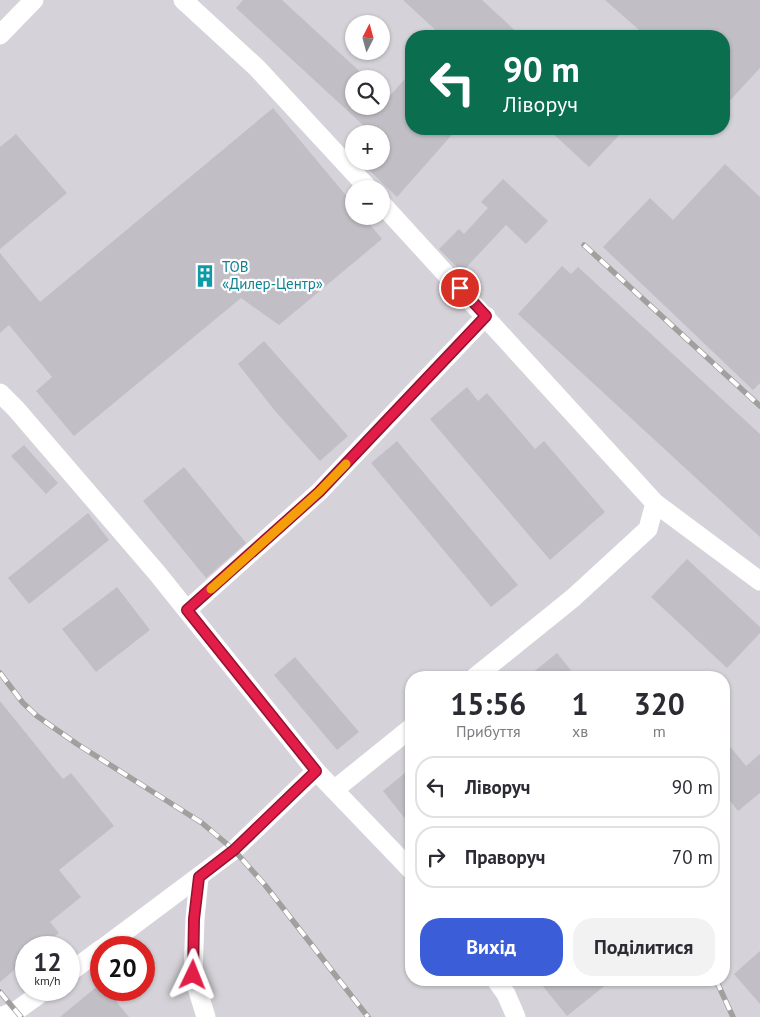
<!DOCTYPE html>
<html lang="uk">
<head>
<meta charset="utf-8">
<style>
	:root { --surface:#fff; --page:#f2f2f3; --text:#2b2b33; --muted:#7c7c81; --line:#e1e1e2; --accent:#3b5dd7 }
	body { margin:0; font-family:"PT Sans",sans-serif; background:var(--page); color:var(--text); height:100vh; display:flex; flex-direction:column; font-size:19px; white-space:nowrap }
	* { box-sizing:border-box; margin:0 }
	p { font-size:16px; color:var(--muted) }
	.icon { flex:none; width:28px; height:28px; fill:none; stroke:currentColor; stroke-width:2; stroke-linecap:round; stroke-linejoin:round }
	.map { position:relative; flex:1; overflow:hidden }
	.panel { position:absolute; left:405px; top:671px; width:325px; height:315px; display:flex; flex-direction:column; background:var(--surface); border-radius:20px; box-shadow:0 1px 4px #0004 }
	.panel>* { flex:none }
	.top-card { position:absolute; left:405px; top:30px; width:325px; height:105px; border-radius:20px; box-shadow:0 1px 4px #0004; background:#0b6e4f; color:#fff; overflow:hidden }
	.needle { width:32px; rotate:6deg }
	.controls { position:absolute; left:345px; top:15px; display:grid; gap:10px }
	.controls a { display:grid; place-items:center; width:45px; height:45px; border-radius:50%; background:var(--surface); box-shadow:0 1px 4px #0004; font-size:25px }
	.speed { position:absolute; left:15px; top:936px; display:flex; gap:10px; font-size:25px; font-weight:700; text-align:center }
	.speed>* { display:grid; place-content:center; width:65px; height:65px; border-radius:50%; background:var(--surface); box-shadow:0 1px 4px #0004; line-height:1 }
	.speed small { font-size:12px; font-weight:400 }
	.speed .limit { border:8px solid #d22; background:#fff; color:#111 }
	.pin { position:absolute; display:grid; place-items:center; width:42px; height:42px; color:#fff; margin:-21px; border:2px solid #fff; border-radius:50%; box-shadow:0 1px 5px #0007 }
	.me { position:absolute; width:55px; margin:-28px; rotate:2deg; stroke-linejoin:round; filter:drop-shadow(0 0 4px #0008) }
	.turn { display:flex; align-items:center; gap:18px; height:105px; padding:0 15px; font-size:22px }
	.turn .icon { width:65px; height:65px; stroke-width:2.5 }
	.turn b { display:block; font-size:35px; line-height:42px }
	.eta { display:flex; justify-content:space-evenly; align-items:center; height:85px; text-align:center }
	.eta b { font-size:30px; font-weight:600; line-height:35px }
	.primary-button { display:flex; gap:10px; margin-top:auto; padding:10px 15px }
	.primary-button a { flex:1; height:58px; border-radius:20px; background:var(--accent); color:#fff; font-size:20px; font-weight:600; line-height:58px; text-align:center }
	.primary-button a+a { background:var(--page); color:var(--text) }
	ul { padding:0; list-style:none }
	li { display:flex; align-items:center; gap:15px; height:62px; margin:0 10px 8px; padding:0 5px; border:2px solid var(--line); border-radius:20px }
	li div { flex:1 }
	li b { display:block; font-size:19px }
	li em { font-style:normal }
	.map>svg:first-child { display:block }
	.industrial { fill:#d5d3d9; fill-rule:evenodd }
	.building { fill:#c1bec6 }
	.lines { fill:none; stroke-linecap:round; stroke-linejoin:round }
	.minor { stroke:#fff; stroke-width:19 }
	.rail-casing { stroke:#a0a19f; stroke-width:5.5 }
	.rail { stroke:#fff; stroke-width:4; stroke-dasharray:11; stroke-linecap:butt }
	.route-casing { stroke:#92132f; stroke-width:12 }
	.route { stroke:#e11d48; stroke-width:9 }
	.slow { stroke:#f59e0b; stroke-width:9 }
	.labels { text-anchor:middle; stroke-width:4.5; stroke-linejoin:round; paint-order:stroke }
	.culture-label { font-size:15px; fill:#0d838f; stroke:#fff; text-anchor:start }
</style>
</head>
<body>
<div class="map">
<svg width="760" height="1017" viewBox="0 0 760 1017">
	<rect width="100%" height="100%" fill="#e6e1eb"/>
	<path class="industrial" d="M0,0H760V1017H0ZM354,24H381V51H354ZM411,36H724V129H411ZM354,79H381V106H354ZM354,134H381V161H354ZM354,189H381V216H354ZM411,678H724V980H411ZM26,948H69V990H26ZM101,948H144V990H101Z"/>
	<path class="building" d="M243,0H282L368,79H354V106H381V91L388,98L411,72V129H457L397,197L360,161H381V134H357L364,126L236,8Z
		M403,0H482L521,36H442Z
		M605,0H760V68L724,107V36H646Z
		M273,108L354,205V216H363L382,239L279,325L241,298L74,436L36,391L52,377L9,325L0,333V253L40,302Z
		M548,129H625L589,167Z
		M16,134L67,193L0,249V147Z
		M725,164L760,197V383L753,390L603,247L650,198L673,220Z
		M503,179L548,221L526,244L506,225L462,272L439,249L459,229L464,234L488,208L481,202Z
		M562,266L571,274L578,267L760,434V537L518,314Z
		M264,341L348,436L320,461L275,411L238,364Z
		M467,387L478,401L487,393L535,449L544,441L605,512L550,560L430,419Z
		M397,441L518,585L491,607L371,463Z
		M24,445L58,483L46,494L11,456Z
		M184,467L246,543L206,578L143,501Z
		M88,513L109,540L29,604L8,578Z
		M687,559L760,627V633L727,668L651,597Z
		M117,587L150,630L96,672L62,629Z
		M557,653L577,678H526Z
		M295,657L359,732L337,750L274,675Z
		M0,701L63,779L71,773L114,826L59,870L81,897L50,922L59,933L41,948H26V960L0,982Z
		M724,739L746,766L760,754V793L738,811L724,793Z
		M411,768V826L383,791Z
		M760,951V1004L734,974Z
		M538,980H612L567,1016Z
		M101,983V990H107L129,1017H60Z"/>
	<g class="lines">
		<path class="minor" d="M183,0L257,68L369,189
			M0,35L34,0
			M381,203L655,503L648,529L573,598L474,678
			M0,393L16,409L157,573L316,771L411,870
			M655,503L760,581
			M187,610L319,492L486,316
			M334,790L411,728
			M199,877L195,919L193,975L206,1017
			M103,948L234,850L316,771
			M69,973L101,949
			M496,980L506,994L516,1017
			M0,1017L16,1011L45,990"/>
		<defs>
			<path id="rail" d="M584,245L760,406
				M0,673L23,703L37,716L77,744L202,823L234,850L265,885L368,1017
				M716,980L733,1017
				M0,992L21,1017"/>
		</defs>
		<use href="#rail" class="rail-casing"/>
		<use href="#rail" class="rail"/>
	</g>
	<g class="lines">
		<defs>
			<path id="route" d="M193,975L194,919L199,877L234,850L316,771L187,610L319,492L486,316L460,288"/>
		</defs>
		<use href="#route" class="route-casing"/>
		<use href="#route" class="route"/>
		<path class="slow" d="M211,589L319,492L346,464"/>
	</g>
	<defs>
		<symbol id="building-bare" viewBox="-9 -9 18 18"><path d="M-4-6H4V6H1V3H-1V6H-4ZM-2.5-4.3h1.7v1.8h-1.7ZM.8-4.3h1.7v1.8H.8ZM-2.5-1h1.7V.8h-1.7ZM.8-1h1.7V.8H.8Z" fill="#0f9aa8" stroke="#fff" stroke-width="2.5" paint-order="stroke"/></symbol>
	</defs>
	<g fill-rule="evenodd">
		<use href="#building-bare" x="189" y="260" width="32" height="32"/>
	</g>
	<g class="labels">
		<g class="culture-label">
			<text x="222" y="272">ТОВ<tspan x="222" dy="17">«Дилер-Центр»</tspan></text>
		</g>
	</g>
</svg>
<div class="controls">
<a><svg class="needle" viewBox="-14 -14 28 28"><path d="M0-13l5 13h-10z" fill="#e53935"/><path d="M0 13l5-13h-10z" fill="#7c7c81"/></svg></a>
<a><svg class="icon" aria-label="search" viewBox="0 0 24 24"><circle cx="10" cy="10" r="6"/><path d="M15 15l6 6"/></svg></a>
<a>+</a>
<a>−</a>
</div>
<div class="speed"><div>12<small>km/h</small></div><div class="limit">20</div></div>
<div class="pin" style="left:460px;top:288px;background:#d93025"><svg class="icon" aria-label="arrive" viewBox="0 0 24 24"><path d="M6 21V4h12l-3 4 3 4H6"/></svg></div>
<svg class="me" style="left:193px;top:975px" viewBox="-20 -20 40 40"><path d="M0-17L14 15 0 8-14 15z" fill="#e11d48" stroke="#fff" stroke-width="4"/></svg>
<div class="top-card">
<div class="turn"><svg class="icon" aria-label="left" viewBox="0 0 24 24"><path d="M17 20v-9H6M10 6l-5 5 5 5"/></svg><div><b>90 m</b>Ліворуч</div></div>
</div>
<section class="panel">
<div class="eta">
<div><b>15:56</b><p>Прибуття</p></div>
<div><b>1</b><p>хв</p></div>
<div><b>320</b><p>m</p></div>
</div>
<ul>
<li><svg class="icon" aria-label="left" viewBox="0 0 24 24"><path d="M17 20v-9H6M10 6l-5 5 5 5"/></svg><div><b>Ліворуч</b></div><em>90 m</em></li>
<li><svg class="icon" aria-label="right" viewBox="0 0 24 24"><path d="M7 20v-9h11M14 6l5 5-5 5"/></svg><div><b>Праворуч</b></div><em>70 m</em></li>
</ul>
<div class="primary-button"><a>Вихід</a><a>Поділитися</a></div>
</section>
</div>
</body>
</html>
